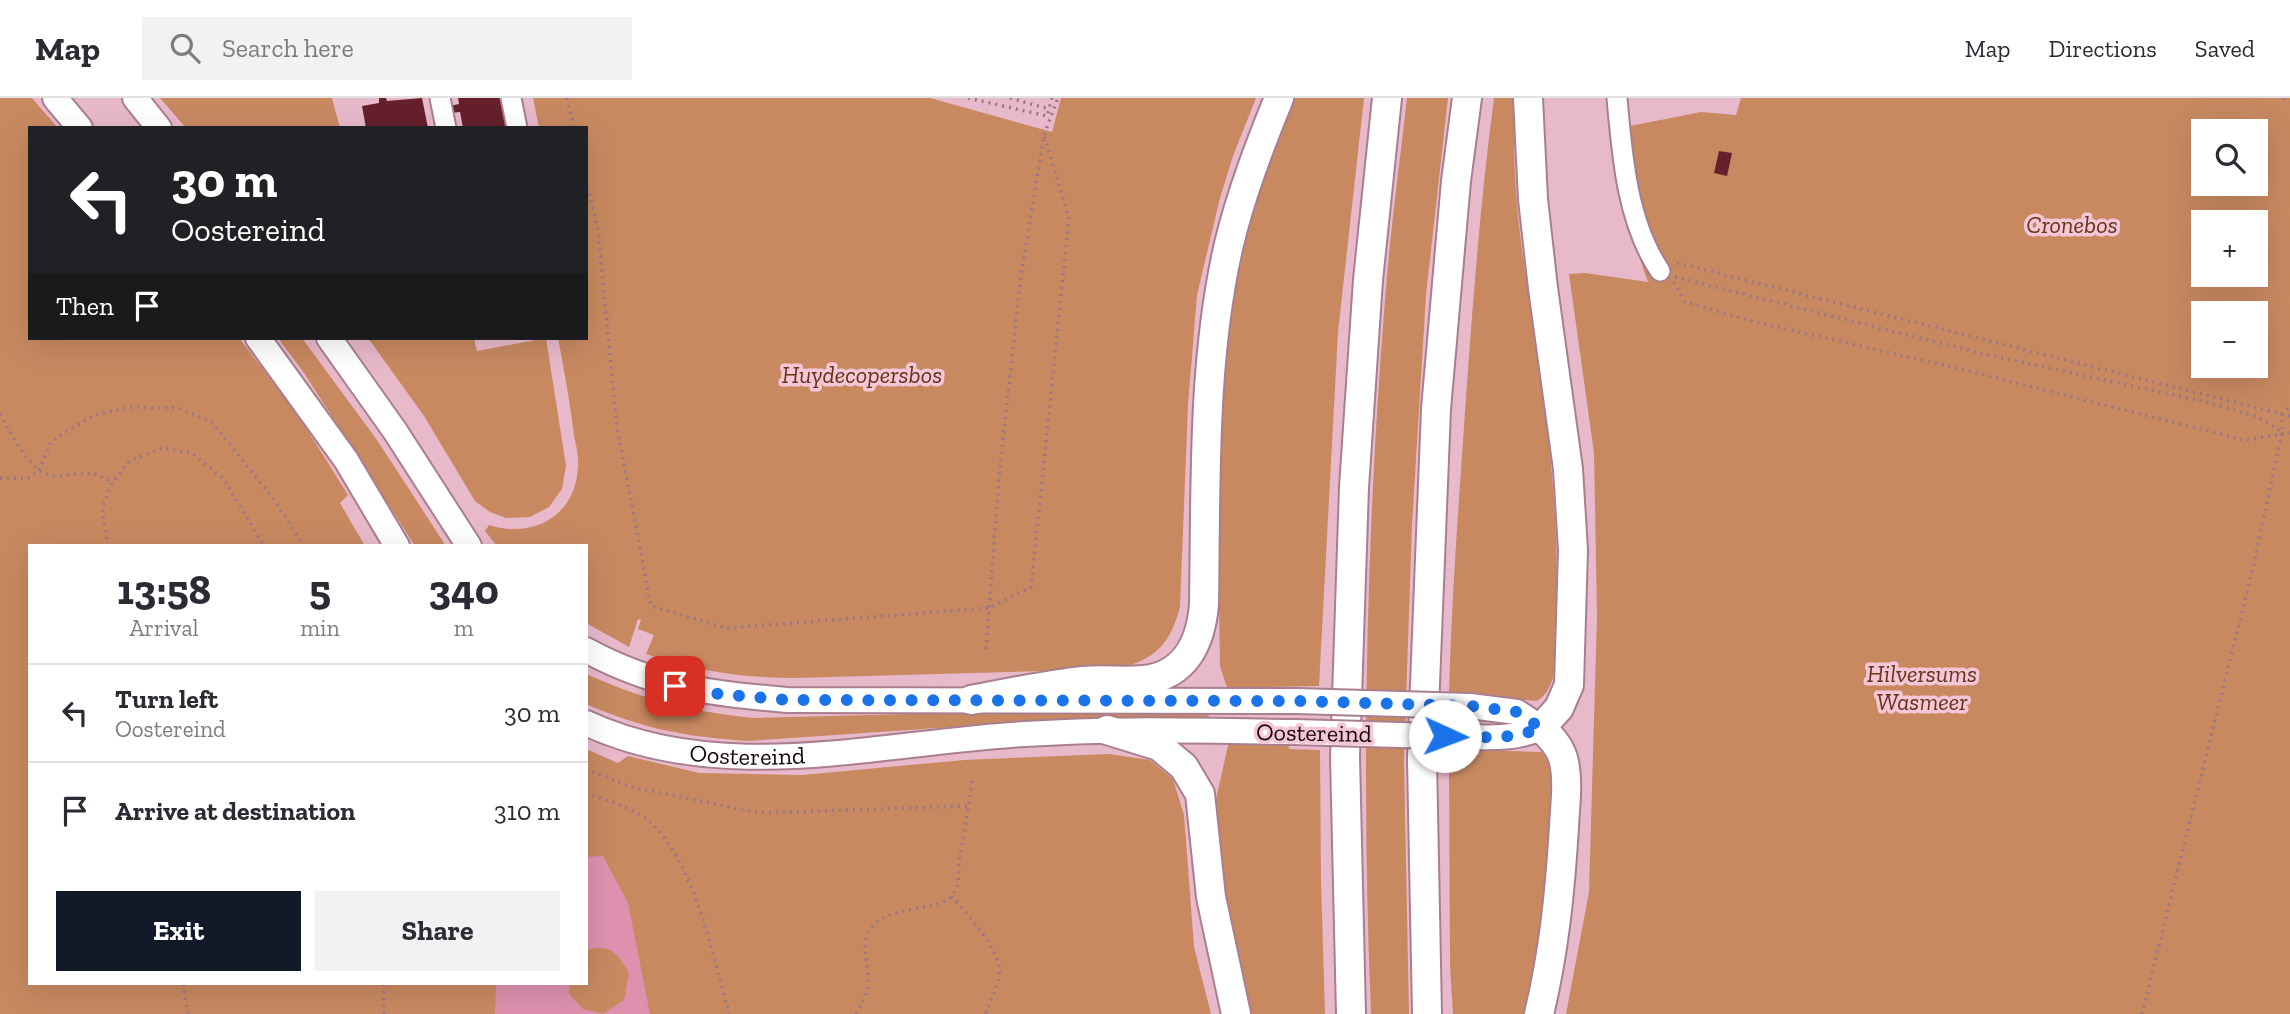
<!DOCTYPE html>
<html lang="en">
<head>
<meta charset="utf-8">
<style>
	:root { --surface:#fff; --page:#f2f2f3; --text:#2b2b33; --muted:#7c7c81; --line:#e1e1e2; --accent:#111827 }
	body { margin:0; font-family:"Zilla Slab",serif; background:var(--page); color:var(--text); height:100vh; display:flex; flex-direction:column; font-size:26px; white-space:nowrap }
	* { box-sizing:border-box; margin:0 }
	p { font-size:23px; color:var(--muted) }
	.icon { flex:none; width:38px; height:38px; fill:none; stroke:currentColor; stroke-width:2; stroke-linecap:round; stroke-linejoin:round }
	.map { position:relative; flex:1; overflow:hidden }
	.details { position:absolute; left:28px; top:446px; width:560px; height:441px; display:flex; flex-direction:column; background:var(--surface); border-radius:0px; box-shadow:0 7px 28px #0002 }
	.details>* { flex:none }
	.top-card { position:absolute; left:28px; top:28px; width:560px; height:214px; border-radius:0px; box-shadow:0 7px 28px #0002; background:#202124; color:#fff; overflow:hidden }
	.tools { position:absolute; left:2191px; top:21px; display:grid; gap:14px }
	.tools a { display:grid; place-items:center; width:77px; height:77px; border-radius:0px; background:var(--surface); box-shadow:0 7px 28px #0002; font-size:35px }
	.pin { position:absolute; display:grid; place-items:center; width:60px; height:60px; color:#fff; margin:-30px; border-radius:14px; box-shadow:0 4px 10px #0006 }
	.me { position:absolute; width:77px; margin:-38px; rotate:92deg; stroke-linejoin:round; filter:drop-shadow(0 0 5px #0008) }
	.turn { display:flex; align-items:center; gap:24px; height:147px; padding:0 28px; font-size:32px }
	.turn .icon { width:91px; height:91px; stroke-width:2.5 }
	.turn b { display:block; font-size:49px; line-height:60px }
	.then { display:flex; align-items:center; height:66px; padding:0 28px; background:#0003; gap:14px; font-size:26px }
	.eta { display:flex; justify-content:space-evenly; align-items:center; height:119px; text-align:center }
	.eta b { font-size:42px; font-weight:700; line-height:49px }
	.action { display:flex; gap:14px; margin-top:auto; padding:14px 28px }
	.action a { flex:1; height:80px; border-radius:0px; background:var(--accent); color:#fff; font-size:28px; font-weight:700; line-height:80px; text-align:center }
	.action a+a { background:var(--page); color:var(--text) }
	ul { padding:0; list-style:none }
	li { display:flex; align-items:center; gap:21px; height:98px; padding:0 28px; border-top:2px solid var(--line) }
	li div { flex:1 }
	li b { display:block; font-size:26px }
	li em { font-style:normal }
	header { display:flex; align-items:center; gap:42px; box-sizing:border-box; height:98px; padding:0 35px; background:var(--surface); border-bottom:2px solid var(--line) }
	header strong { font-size:33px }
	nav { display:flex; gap:38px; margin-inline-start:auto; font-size:24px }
	.search { width:490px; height:63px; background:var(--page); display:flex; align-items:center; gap:18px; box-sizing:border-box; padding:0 24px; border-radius:0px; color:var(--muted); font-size:26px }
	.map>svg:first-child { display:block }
	.green { fill:#c88961; fill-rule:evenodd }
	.water { fill:#dd91af }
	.building { fill:#65202c }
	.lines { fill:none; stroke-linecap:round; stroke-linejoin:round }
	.minor-casing { stroke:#a97e8f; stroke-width:23 }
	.major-casing { stroke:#a97e8f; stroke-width:28 }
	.highway-casing { stroke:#a97e8f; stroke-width:32 }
	.path { stroke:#9a7784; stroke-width:3.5; stroke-dasharray:2 5; stroke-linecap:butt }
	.minor { stroke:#fff; stroke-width:19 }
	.major { stroke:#fff; stroke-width:24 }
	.highway { stroke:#fff; stroke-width:28 }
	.major-bridge-casing { stroke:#a97e8f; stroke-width:28; stroke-linecap:butt }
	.major-bridge { stroke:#fff; stroke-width:24 }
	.route { stroke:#1a73e8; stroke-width:12; stroke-dasharray:0 21.6 }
	.labels { text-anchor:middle; stroke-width:7; stroke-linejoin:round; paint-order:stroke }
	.park-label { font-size:24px; font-style:italic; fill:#613515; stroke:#f5c6d8 }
	.street-label { font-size:24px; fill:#15060c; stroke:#f5c6d8 }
</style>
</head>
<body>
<header>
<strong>Map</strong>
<div class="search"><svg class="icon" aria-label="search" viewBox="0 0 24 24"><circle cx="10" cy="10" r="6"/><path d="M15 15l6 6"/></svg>Search here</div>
<nav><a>Map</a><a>Directions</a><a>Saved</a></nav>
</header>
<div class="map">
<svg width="2290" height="916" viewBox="0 0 2290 916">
	<rect width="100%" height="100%" fill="#e8b9cb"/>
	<path class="green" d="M0,0H32L58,30H30V240H239L298,317L348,397L340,405L365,448H30V886H586V651L618,665L628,658L699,675L802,677L964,662L1109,656L1150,662L1173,681L1184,717L1194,849L1211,916H0Z
		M160,0H332L340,30H186Z
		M533,0H930L1052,34L1061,0H1256L1233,58L1220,100L1197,197L1188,307L1180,509C1170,547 1155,561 1118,571L795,580C744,580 695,573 646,556L654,537L638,531L641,522L638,521L629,549L586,525V448H497L485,433L489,427C533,441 576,418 578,369C579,359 576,347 574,337C570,304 564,272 558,240H586V30H539Z
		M1291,0H1364L1338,234L1319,588L1227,590L1220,568L1219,511L1213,476L1217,326L1232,190L1250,111Z
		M1407,0H1448L1426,197L1412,427L1404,662L1409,916H1371C1361,674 1366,431 1386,190C1391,126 1400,63 1407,0Z
		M1494,0H1515C1513,35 1514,71 1517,106C1521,156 1531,205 1538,254C1550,346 1560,431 1556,524C1555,549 1561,588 1537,603L1477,597L1476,595L1449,594C1451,525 1455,456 1460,387C1469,257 1477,129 1494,0Z
		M1741,0H2290V916H1566L1589,794L1597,518L1594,355L1569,176L1585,175L1648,184L1623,113L1616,80L1610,32L1701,14L1736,17ZM2203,33H2256V86H2203ZM2203,124H2256V177H2203ZM2203,215H2256V268H2203Z
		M278,240H302L377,342L446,448H415L304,275Z
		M368,240H474L477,253L546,240L566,368L562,391L549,409L530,419L506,420L490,414L475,403L424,318Z
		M586,576C647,603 689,613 754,620L1069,612L1209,614L1208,622L1070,621L749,643C687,639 643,631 586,606Z
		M1229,643L1288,645L1289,651L1320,652L1321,782L1325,916H1244L1228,856L1214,710Z
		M1479,652L1541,654C1573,683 1535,871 1527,916H1453L1450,868L1449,656L1479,657Z"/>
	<path class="water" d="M603,758L628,805L650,916H495L496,886H570L569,896L583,911L603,916L624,902L629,875C618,856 611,845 586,852V759Z"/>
	<path class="building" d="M379,0H386L387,3L422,0L428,30H366L362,8L379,5Z
		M458,0H504L510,30H463L460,14L450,15L449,8L459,6Z
		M1719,53L1732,55L1727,78L1714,75Z"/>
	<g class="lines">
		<defs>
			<path id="minor" d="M440,0L446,30
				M511,0L517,30
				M1617,0C1622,57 1627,124 1660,173"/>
			<g id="major">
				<path d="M55,0L80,30"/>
				<path d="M135,0L159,30"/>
				<path d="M258,240L346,362L397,448"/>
				<path d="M329,240L395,333L469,448"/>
				<path d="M586,552C656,590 710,595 787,602L1296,603"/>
				<path d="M1470,608L1517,614L1541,630"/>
				<path id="s1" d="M586,625C724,689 881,644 1025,636C1115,630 1205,633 1295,634"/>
				<path d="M1470,639C1495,640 1517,640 1541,630"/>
			</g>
			<path id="highway" d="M1528,0L1533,101L1543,190L1568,371L1573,452L1569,587L1559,610L1541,630C1550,638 1559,647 1563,660C1569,681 1565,707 1564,729C1560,793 1554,854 1539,916
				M971,602C1008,595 1046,587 1083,583C1103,581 1123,584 1143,582C1186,578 1201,544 1204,506C1206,386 1202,263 1229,146C1241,96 1260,47 1279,0
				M1107,632L1159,648L1184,669L1200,696L1211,799L1236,916
				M1351,916L1345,659L1354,389L1368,182L1387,0
				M1427,916L1422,661L1436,311L1456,83L1467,0"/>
		</defs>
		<use href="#minor" class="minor-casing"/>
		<use href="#major" class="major-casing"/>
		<use href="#highway" class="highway-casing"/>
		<path class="path" d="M567,0L574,30
			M968,0L1047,18L1052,0
			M1010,0L1049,11
			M2284,0L2290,4
			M586,82L598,132L617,329L651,508L726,530L989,510L1031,489L1069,121L1044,37
			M1677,165L2290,318
			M1675,179L1980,255L2202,303L2258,319L2280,333
			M1674,184L1685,204L1755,224L1961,271L2244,342L2290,335
			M0,316L20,351L39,373L54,378L93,375L112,384
			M0,380L27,381L39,373L51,343L94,317L133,309L178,310L212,324L275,403L304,448
			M108,448L102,411L112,385L129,363L162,350L192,355L224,381L264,448
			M986,551L999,380L1020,184L1044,37L1058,0
			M586,671L631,689L760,715L968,708
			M586,695C607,703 633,709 650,724C694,763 714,860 729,916
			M952,798C967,817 1004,854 999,879C997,892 990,904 985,916
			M183,886L188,916
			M383,886L384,916
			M856,916C861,906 867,898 868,887C870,866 858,847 872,829C889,807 937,813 951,799C954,796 957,789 958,785C959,778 958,770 959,763C964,735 969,707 973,678
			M2142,916L2254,466L2282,334V316L2290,308"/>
		<use href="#minor" class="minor"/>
		<use href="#major" class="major"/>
		<use href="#highway" class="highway"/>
		<defs>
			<path id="major-bridge" d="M1296,603L1470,608
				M1295,634L1470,639"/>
		</defs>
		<use href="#major-bridge" class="major-bridge-casing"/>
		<use href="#major-bridge" class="major-bridge"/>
	</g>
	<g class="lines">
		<path class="route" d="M675,588L709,595L787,602L1296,603L1471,608L1517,614L1541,630C1510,643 1478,639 1445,638"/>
	</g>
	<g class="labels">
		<g class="park-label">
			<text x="2072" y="135">Cronebos</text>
			<text x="862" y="285">Huydecopersbos</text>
			<text x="1922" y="584">Hilversums<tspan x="1922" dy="28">Wasmeer</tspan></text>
		</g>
		<g class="street-label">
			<text transform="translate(1314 635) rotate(1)" y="8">Oostereind</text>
			<text dy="8" stroke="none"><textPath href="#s1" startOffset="166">Oostereind</textPath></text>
		</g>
	</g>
</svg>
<div class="tools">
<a><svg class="icon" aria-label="search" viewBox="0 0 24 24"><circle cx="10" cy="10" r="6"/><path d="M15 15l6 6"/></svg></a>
<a>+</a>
<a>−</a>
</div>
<div class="pin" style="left:675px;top:588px;background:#d93025"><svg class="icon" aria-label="arrive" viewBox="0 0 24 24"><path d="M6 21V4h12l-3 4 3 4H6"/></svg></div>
<svg class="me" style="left:1445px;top:638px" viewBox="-20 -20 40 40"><circle r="19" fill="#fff"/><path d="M0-13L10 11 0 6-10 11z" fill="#1a73e8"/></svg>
<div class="top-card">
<div class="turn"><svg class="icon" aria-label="left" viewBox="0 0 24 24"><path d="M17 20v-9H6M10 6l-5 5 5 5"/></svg><div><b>30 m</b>Oostereind</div></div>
<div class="then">Then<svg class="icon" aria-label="arrive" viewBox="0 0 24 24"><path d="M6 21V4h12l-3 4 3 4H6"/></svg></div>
</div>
<section class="details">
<div class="eta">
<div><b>13:58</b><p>Arrival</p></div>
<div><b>5</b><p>min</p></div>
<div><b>340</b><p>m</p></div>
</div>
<ul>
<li><svg class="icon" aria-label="left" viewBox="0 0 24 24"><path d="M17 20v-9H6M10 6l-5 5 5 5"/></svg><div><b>Turn left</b><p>Oostereind</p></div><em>30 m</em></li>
<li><svg class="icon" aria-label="arrive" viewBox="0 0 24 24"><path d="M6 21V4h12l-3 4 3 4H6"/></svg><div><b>Arrive at destination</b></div><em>310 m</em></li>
</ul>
<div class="action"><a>Exit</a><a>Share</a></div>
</section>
</div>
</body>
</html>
